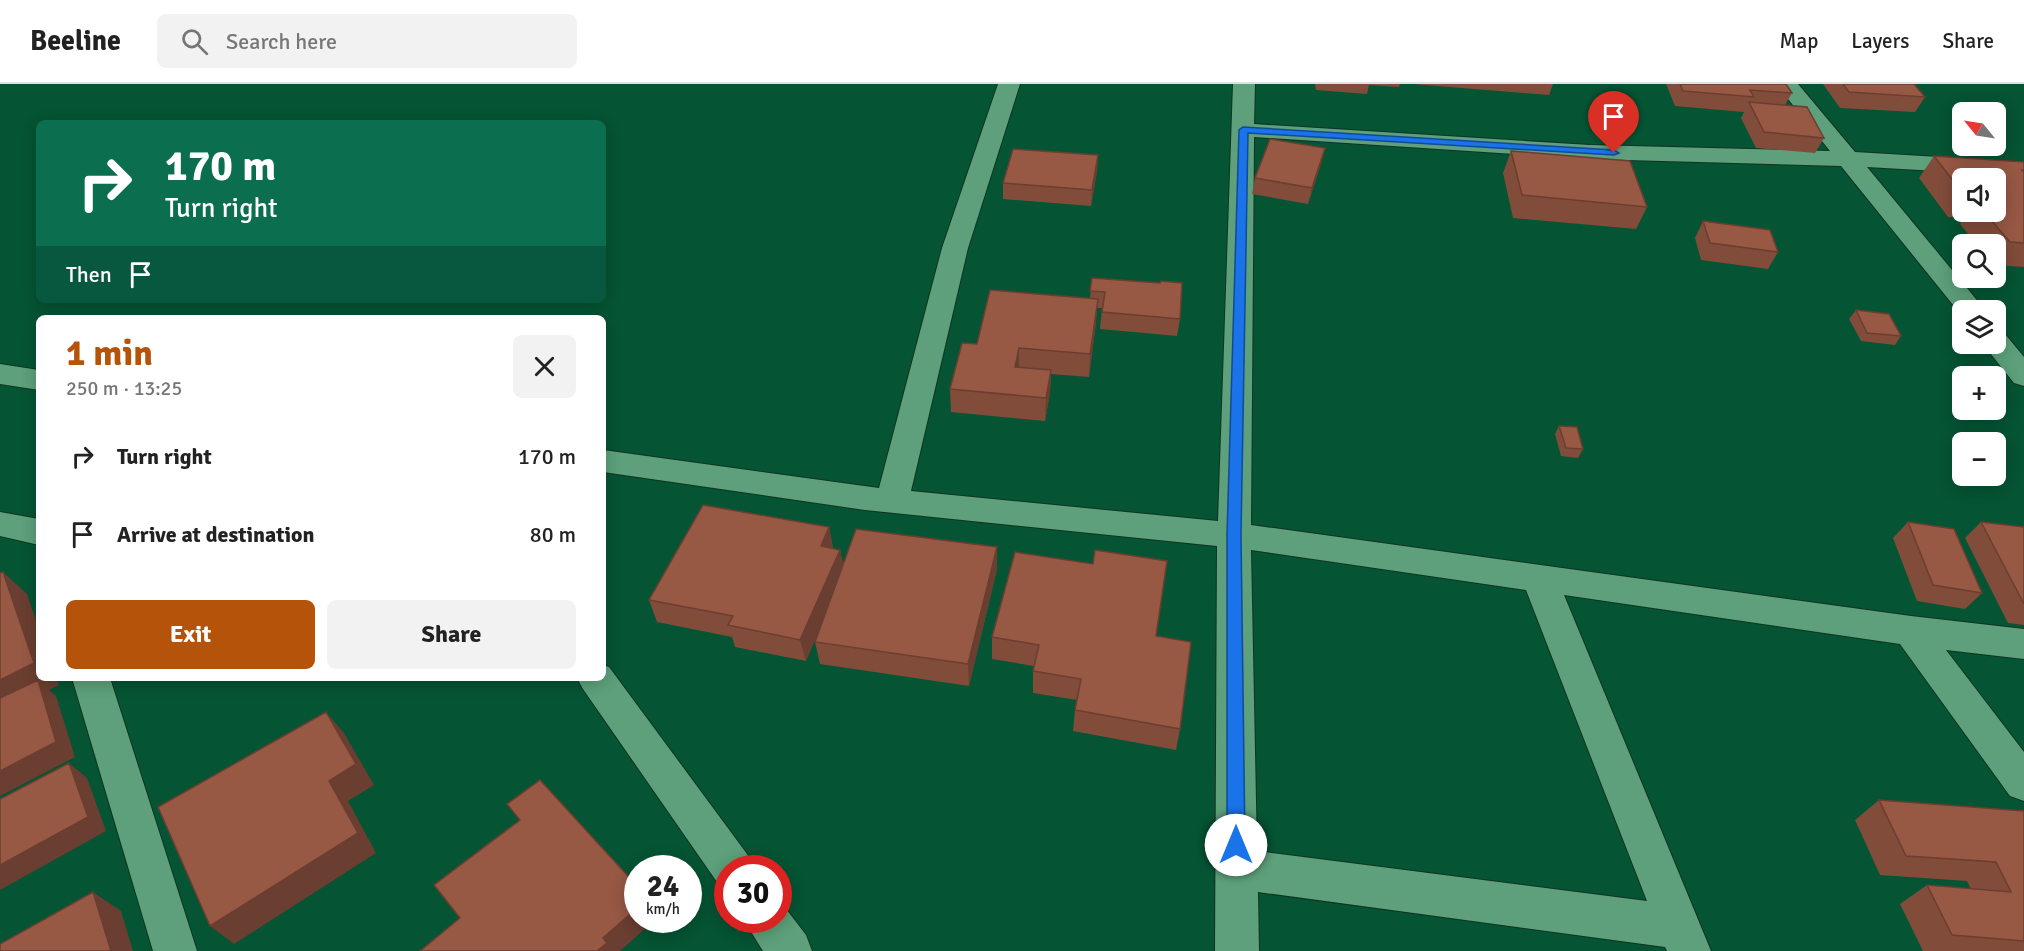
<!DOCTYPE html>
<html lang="en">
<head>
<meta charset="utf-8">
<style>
	:root { --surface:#fff; --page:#f2f2f2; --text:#222; --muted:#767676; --line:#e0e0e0; --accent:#b45309 }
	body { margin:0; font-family:Signika,sans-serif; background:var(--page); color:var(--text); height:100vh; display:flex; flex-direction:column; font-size:22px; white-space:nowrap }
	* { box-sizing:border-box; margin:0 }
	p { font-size:20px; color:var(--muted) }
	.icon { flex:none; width:33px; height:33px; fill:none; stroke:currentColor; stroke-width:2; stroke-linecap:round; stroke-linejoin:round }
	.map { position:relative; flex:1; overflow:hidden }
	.panel { position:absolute; left:36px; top:231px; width:570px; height:366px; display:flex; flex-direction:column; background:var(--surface); border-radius:9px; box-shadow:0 3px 15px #0003 }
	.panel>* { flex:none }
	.guide { position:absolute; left:36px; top:36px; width:570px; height:183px; border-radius:9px; box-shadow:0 3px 15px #0003; background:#0b6e4f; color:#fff; overflow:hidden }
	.needle { width:39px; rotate:300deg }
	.controls { position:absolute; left:1952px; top:18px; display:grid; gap:12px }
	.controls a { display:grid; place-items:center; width:54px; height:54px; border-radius:9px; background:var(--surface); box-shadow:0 3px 15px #0003; font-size:30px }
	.speed { position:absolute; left:624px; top:771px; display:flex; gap:12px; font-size:30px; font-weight:700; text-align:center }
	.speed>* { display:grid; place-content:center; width:78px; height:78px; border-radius:50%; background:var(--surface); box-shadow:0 3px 15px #0003; line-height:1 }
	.speed small { font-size:15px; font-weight:400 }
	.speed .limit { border:9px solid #d22; background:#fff; color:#111 }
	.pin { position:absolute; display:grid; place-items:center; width:51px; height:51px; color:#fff; margin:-62px -26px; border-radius:50% 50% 50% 0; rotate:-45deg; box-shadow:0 0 6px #0007 }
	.pin .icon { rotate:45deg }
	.me { position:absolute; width:66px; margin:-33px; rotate:0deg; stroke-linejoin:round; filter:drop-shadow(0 0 4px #0008) }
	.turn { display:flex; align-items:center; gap:21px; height:126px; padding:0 30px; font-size:27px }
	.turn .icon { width:78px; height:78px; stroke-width:2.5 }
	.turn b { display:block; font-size:42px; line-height:51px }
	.then { display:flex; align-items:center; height:57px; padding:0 30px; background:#0003; gap:12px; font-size:22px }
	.round { display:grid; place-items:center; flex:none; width:63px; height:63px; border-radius:9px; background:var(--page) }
	.headline { display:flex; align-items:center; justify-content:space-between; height:102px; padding:0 30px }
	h1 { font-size:36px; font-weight:700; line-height:45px; color:var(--accent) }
	.cta { display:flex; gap:12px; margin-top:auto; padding:12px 30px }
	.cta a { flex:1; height:69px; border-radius:9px; background:var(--accent); color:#fff; font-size:24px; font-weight:700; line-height:69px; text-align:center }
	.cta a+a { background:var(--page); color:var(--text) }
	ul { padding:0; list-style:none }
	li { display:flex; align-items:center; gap:18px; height:78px; padding:0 30px }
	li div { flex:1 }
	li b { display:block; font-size:22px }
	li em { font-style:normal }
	header { display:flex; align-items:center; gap:36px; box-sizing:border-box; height:84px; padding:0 30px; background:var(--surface); border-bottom:2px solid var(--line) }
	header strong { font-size:28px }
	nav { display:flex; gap:33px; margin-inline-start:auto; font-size:21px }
	.search { width:420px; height:54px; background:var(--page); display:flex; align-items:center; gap:15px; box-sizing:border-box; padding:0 21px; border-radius:9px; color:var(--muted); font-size:22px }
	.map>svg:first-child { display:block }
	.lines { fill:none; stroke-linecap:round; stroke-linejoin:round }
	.minor-casing { stroke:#103422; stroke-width:2 }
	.minor { fill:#5da07b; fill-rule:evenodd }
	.wall { fill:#824c3a; fill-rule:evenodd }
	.shaded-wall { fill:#6a3e30 }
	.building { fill:#975844; stroke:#6a3e30; stroke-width:1.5 }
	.route { fill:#1a73e8; stroke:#114b97; stroke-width:1.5 }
</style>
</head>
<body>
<header>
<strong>Beeline</strong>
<div class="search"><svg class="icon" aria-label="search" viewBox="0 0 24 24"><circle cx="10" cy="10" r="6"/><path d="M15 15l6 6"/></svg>Search here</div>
<nav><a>Map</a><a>Layers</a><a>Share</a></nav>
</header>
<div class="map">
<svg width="2024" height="867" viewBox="0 0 2024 867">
	<rect width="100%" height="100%" fill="#055434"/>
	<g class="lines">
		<defs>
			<path id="minor" d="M998,0H1020L968,164L911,407L1218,437L1233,0H1255L1254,40L1590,61L1830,67L1776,0H1798L1855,68L2024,78V92L1867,83L1985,226H1962V232L1841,82L1590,75L1254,53L1251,441L1911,532L2024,545V575L1946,566L2024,668V717L2010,712L1900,560L1564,511L1711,867H1667L1665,863L1258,808L1259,867H1215L1217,462L865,426L603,388V366L879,404L942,164ZM1251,466L1526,506L1647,817L1257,767Z
				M1995,247L2005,250L2024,273V302L2014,299L1983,260H1995Z
				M0,280L39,286V306L0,300Z
				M0,428L39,435V461L0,452Z
				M603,581L609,583L747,770L753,784H728V802L717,798L583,605L577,594H603Z
				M72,594H110L197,867H153Z
				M778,819L783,821L806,851L812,867H763L753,851L746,836H778Z"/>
		</defs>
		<use href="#minor" class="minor-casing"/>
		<use href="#minor" class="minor"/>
	</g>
	<path class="wall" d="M1315,0H1400L1399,3L1369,1L1367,10L1316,6Z
		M1413,0H1553L1549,11Z
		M1666,0H1786L1792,9L1785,21L1824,54L1815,69L1756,64L1741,34L1744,28L1675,22Z
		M1823,0H1914L1925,13L1915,28L1840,24Z
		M1325,64L1321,80L1308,120L1252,110L1255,94Z
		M1511,67L1647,123L1636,145L1513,134L1503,89Z
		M1098,71L1097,87L1091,122L1003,115V99Z
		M1934,72L2024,78V183L1995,181V160H1976L1960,140L1964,134L1948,133L1919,94ZM1962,94H1995V128H1962Z
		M1703,137L1778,168L1768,185L1701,176L1695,154Z
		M1092,194L1180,235L1177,252L1100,245L1102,224H1097L1096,238L1089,293L1051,290L1050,309L1045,337L951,328L950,305L977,260L1090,214Z
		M1856,226L1901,252L1895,261L1861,257L1849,235Z
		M1559,342L1583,365L1578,374L1561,372L1555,350Z
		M1908,438L1982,509L1965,525L1917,517L1893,454Z
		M1981,438L2024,443V541L2008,539L1965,454Z
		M829,443L833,464L840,466L843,480L997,485L969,602L820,580L815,558L821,541L806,577L735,563L732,553L657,538L649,516Z
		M1156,552L1180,645L1176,666L1073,647L1075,626L1077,616L1033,609V587L1034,582L992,575V553Z
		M1879,716L2024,727V867H1923L1900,820L1927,801L1971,805L1967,797L1880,791L1855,736Z"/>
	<path class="shaded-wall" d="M1325,64L1321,80L1308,120L1312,104Z
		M1098,71L1097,87L1091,122L1092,106Z
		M1098,215L1096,238L1089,293L1090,270Z
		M1019,264V287L1015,283Z
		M1051,286L1050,309L1045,337L1046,314Z
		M829,443L833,466L821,462Z
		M997,463V485L969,602L968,580Z
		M840,466L844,488L806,577L800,556Z
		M3,488L27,510L39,545V594H56L59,601L49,606L56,612L75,673L0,712V596Z
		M326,628L344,649L374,701L348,717L376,769L234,860L210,842L329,697Z
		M69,679L87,694L106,747L0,806V781Z
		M93,808L121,827L133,867H111Z
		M638,823V836H655L620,867H597L603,854Z"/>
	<path class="building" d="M1680,0H1786L1792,9L1750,6L1754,13L1683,7Z
		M1843,0H1914L1925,13L1849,8Z
		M1749,18L1807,23L1824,54L1764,48Z
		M1270,55L1325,64L1312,104L1255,94Z
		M1013,65L1098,71L1092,106L1003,99Z
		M1511,67L1630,77L1647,123L1522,111Z
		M1934,72L2024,78V86H2022L2024,88V159L2010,158L1984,128H1995V119L2004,120L1995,109V94H1962V108Z
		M1703,137L1770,146L1778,168L1710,159Z
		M1092,194L1160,199L1161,197L1182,199L1180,235L1102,228L1105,208L1090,207Z
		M990,206L1098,215L1090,270L1019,264L1015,283L1051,286L1046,314L950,305L962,259L977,260Z
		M1856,226L1889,230L1901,252L1867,249Z
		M1559,342L1577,343L1583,365L1566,364Z
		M703,421L829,443L821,462L840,466L800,556L728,541L733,532L649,516Z
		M1908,438L1954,445L1982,509L1933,501Z
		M1981,438L2024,443V520Z
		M856,445L997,463L968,580L815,558Z
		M1095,466L1167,477L1156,552L1191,558L1180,645L1075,626L1081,595L1033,587L1039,561L992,553L1015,468L1093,480Z
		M3,488L34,579L0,596V489Z
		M38,596L56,658L0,687V614Z
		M326,628L356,680L329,697L358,749L210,842L158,723Z
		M69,679L88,733L0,781V715Z
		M540,696L638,803V823L603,854L607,859L597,867H420L460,834L434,801L520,736L507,720Z
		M1879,716L2024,727V857L1952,851L1927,801L2011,808L1996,778L1906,772Z
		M93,808L111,867H0V860Z"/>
	<path class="route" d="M1243,43L1614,66L1619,69L1614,71L1248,49L1241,451L1245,761L1242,767L1236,769L1230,767L1227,761V451L1239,46Z"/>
</svg>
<div class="controls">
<a><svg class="needle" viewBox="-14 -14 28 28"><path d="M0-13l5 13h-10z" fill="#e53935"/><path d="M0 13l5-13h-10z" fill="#767676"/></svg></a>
<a><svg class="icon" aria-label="sound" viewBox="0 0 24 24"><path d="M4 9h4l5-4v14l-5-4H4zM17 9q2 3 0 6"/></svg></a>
<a><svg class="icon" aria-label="search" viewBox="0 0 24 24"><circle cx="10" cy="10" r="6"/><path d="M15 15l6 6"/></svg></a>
<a><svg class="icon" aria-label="layers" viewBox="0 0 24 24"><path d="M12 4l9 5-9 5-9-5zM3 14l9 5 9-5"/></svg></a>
<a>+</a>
<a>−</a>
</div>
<div class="speed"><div>24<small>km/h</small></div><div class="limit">30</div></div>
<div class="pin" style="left:1614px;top:69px;background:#d93025"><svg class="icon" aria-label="arrive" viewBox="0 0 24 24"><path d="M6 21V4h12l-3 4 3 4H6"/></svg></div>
<svg class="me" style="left:1236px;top:761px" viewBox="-20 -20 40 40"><circle r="19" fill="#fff"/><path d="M0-13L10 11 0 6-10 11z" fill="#1a73e8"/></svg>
<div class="guide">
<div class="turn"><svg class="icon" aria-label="right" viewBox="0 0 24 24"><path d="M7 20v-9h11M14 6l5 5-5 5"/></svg><div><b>170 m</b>Turn right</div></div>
<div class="then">Then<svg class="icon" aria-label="arrive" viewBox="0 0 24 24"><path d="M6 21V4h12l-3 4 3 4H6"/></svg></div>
</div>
<section class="panel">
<div class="headline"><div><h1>1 min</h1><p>250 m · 13:25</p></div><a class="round"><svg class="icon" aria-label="close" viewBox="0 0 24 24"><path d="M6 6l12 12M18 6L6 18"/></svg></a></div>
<ul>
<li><svg class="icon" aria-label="right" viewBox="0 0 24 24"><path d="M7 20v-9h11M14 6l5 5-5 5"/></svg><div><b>Turn right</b></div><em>170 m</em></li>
<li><svg class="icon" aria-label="arrive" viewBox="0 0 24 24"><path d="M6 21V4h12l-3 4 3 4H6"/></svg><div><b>Arrive at destination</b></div><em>80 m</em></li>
</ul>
<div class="cta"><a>Exit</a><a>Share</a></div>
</section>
</div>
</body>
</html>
